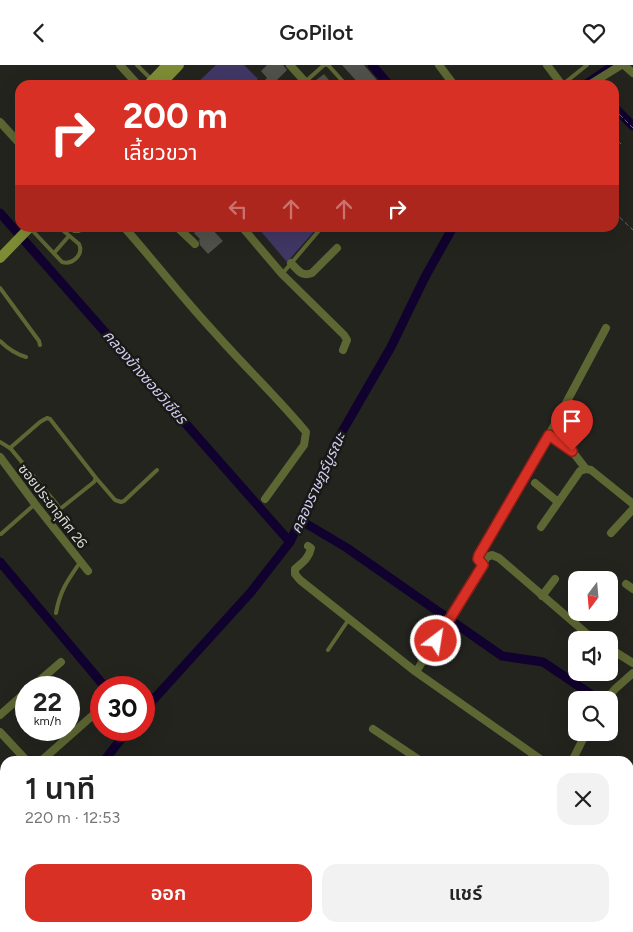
<!DOCTYPE html>
<html lang="th">
<head>
<meta charset="utf-8">
<style>
	:root { --surface:#fff; --page:#f2f2f2; --text:#222; --muted:#767676; --accent:#d93025 }
	body { margin:0; font-family:Figtree,"Noto Sans Thai",sans-serif; background:var(--page); color:var(--text); height:100vh; display:flex; flex-direction:column; font-size:19px; white-space:nowrap }
	* { box-sizing:border-box; margin:0 }
	p { font-size:16px; color:var(--muted) }
	.icon { flex:none; width:28px; height:28px; fill:none; stroke:currentColor; stroke-width:2; stroke-linecap:round; stroke-linejoin:round }
	.map { position:relative; flex:1; overflow:hidden }
	.details { position:absolute; left:0px; top:691px; width:634px; height:176px; display:flex; flex-direction:column; background:var(--surface); border-radius:15px 15px 0 0; box-shadow:0 5px 20px #0002 }
	.details>* { flex:none }
	.top-card { position:absolute; left:15px; top:15px; width:604px; height:152px; border-radius:15px; box-shadow:0 5px 20px #0002; background:#d93025; color:#fff; overflow:hidden }
	.needle { width:32px; rotate:196deg }
	.fabs { position:absolute; left:568px; top:506px; display:grid; gap:10px }
	.fabs a { display:grid; place-items:center; width:50px; height:50px; border-radius:10px; background:var(--surface); box-shadow:0 5px 20px #0002; font-size:25px }
	.speed { position:absolute; left:15px; top:611px; display:flex; gap:10px; font-size:25px; font-weight:700; text-align:center }
	.speed>* { display:grid; place-content:center; width:65px; height:65px; border-radius:50%; background:var(--surface); box-shadow:0 5px 20px #0002; line-height:1 }
	.speed small { font-size:12px; font-weight:400 }
	.speed .limit { border:8px solid #d22; background:#fff; color:#111 }
	.pin { position:absolute; display:grid; place-items:center; width:42px; height:42px; color:#fff; margin:-51px -21px; border-radius:50% 50% 50% 0; rotate:-45deg; box-shadow:0 0 5px #0007 }
	.pin .icon { rotate:45deg }
	.me { position:absolute; width:55px; margin:-28px; rotate:31deg; stroke-linejoin:round; filter:drop-shadow(0 0 4px #0008) }
	.turn { display:flex; align-items:center; gap:18px; height:105px; padding:0 25px; font-size:22px }
	.turn .icon { width:65px; height:65px; stroke-width:2.5 }
	.turn b { display:block; font-size:35px; line-height:42px }
	.lanes { display:flex; align-items:center; height:48px; padding:0 25px; background:#0003; justify-content:center; gap:25px; direction:ltr }
	.lanes .off { opacity:.35 }
	.round { display:grid; place-items:center; flex:none; width:52px; height:52px; border-radius:15px; background:var(--page) }
	.headline { display:flex; align-items:center; justify-content:space-between; height:85px; padding:0 25px }
	h1 { font-size:30px; font-weight:600; line-height:38px }
	.cta { display:flex; gap:10px; margin-top:auto; padding:10px 25px }
	.cta a { flex:1; height:58px; border-radius:15px; background:var(--accent); color:#fff; font-size:20px; font-weight:600; line-height:58px; text-align:center }
	.cta a+a { background:var(--page); color:var(--text) }
	header { display:flex; justify-content:space-between; align-items:center; height:65px; padding:0 25px; background:var(--surface); font-size:22px; font-weight:600 }
	.map>svg:first-child { display:block }
	.green { fill:#413765 }
	.lines { fill:none; stroke-linecap:round; stroke-linejoin:round }
	.canal { stroke:#11012e; stroke-width:9 }
	.building { fill:#4f514a }
	.path { stroke:#666762; stroke-width:1; stroke-dasharray:5 2.5; stroke-linecap:butt }
	.lane { stroke:#5d6733; stroke-width:4 }
	.street { stroke:#5d6733; stroke-width:8 }
	.secondary { stroke:#7e8c36; stroke-width:10 }
	.route-casing { stroke:#8d1f18; stroke-width:12 }
	.route { stroke:#d93025; stroke-width:9 }
	.labels { text-anchor:middle; stroke-width:5; stroke-linejoin:round; paint-order:stroke }
	.street-label { font-size:14px; fill:#dcddd9; stroke:#191a15 }
	.water-label { font-size:15px; font-style:italic; fill:#d2ccf3; stroke:#191a15 }
</style>
</head>
<body>
<header><svg class="icon" aria-label="back" viewBox="0 0 24 24"><path d="M15 5l-7 7 7 7"/></svg>GoPilot<svg class="icon" aria-label="heart" viewBox="0 0 24 24"><path d="M12 20l-8-8c-3-5 5-10 8-4 3-6 11-1 8 4z"/></svg></header>
<div class="map">
<svg width="633" height="867" viewBox="0 0 633 867">
	<rect width="100%" height="100%" fill="#23241e"/>
	<path class="green" d="M216,0H244L258,14L251,20H195Z
		M258,163H317L287,197Z"/>
	<g class="lines">
		<path class="canal" d="M372,0L389,20
			M585,20L614,0
			M614,42L633,61
			M0,148L290,477
			M300,455L347,483L502,591L543,597L595,632
			M0,497L105,622
			M144,645L251,527L290,477L335,379L391,282L424,214L453,162
			M104,696L128,665
			M0,834L5,827"/>
	</g>
	<path class="building" d="M267,0H283L287,5L272,20H260L267,13L261,6Z
		M342,0H364L381,20H360Z
		M324,9L333,20H319L315,16Z
		M201,162H206L209,166L211,163L223,176L208,189L200,180L199,175L200,174L194,168Z"/>
	<g class="lines">
		<path class="path" d="M614,44L633,63
			M614,72L621,79
			M614,147L633,165"/>
		<path class="lane" d="M137,0L151,14
			M327,0L329,1L346,20
			M305,17L324,0
			M562,20L587,0
			M71,162L74,166H79L84,162
			M30,163L62,197C72,200 84,190 79,179L59,162
			M54,188L68,172
			M282,209L322,162
			M0,223L39,276L40,280
			M0,276C8,284 15,289 26,292
			M0,377C4,379 8,382 11,384L55,437L60,444L94,417L96,413L50,354L47,353L40,357L10,383
			M96,413L115,435L121,437L124,436L157,405
			M1,469L35,439
			M56,548C60,525 68,515 81,496
			M328,585L349,554
			M629,751L633,753
			M439,862L446,867"/>
		<path class="street" d="M120,0L138,20
			M290,0L308,20
			M439,0L454,20
			M547,0L562,20
			M624,0L633,8
			M589,20L621,0
			M0,57L20,79
			M124,162C155,197 184,235 216,269C245,302 278,333 306,367L304,380L265,434
			M177,162L195,179
			M242,162L282,209L344,270L347,275L343,285
			M291,198C298,205 301,212 312,208L337,183
			M549,370L572,386L586,404
			M0,392L35,439L88,506
			M535,418L558,437
			M541,462L580,406L586,404L591,405L633,439
			M611,468L633,444
			M308,481L311,483C309,493 303,497 295,504V509L300,515L416,607L543,696
			M483,499L478,493L479,490L549,370L606,263
			M626,519L633,524
			M542,531L555,514
			M609,583L633,598
			M416,607L487,492L492,490L499,493L586,568L597,575
			M32,622L61,597
			M606,635L615,624L633,608
			M0,650L26,627
			M373,664L421,696
			M0,667L27,696
			M41,696L101,643
			M572,696L586,668
			M629,793L633,796
			M82,862L89,867
			M244,862L251,867
			M463,867L466,862"/>
		<path class="secondary" d="M148,20L167,0
			M160,20L179,0
			M0,193L30,162"/>
	</g>
	<g class="lines">
		<defs>
			<path id="route" d="M436,576L483,500L478,494L479,490L549,370L572,386"/>
		</defs>
		<use href="#route" class="route-casing"/>
		<use href="#route" class="route"/>
	</g>
	<g class="labels">
		<g class="street-label">
			<text transform="translate(53 441) rotate(52)" y="5">ซอยประชาอุทิศ 26</text>
		</g>
		<g class="water-label">
			<text transform="translate(145 312) rotate(49)" y="5">คลองข้างซอยวิเชียร</text>
			<text transform="translate(318 418) rotate(-65)" y="5">คลองราษฎร์บูรณะ</text>
		</g>
	</g>
</svg>
<div class="fabs">
<a><svg class="needle" viewBox="-14 -14 28 28"><path d="M0-13l5 13h-10z" fill="#e53935"/><path d="M0 13l5-13h-10z" fill="#767676"/></svg></a>
<a><svg class="icon" aria-label="sound" viewBox="0 0 24 24"><path d="M4 9h4l5-4v14l-5-4H4zM17 9q2 3 0 6"/></svg></a>
<a><svg class="icon" aria-label="search" viewBox="0 0 24 24"><circle cx="10" cy="10" r="6"/><path d="M15 15l6 6"/></svg></a>
</div>
<div class="speed"><div>22<small>km/h</small></div><div class="limit">30</div></div>
<div class="pin" style="left:572px;top:386px;background:#d93025"><svg class="icon" aria-label="arrive" viewBox="0 0 24 24"><path d="M6 21V4h12l-3 4 3 4H6"/></svg></div>
<svg class="me" style="left:436px;top:576px" viewBox="-20 -20 40 40"><circle r="17" fill="#d93025" stroke="#fff" stroke-width="3"/><path d="M0-11L8 9 0 5-8 9z" fill="#fff"/></svg>
<div class="top-card">
<div class="turn"><svg class="icon" aria-label="right" viewBox="0 0 24 24"><path d="M7 20v-9h11M14 6l5 5-5 5"/></svg><div><b>200 m</b>เลี้ยวขวา</div></div>
<div class="lanes"><svg class="icon off" aria-label="left" viewBox="0 0 24 24"><path d="M17 20v-9H6M10 6l-5 5 5 5"/></svg><svg class="icon off" aria-label="ahead" viewBox="0 0 24 24"><path d="M12 20V5M6 11l6-6 6 6"/></svg><svg class="icon off" aria-label="ahead" viewBox="0 0 24 24"><path d="M12 20V5M6 11l6-6 6 6"/></svg><svg class="icon" aria-label="right" viewBox="0 0 24 24"><path d="M7 20v-9h11M14 6l5 5-5 5"/></svg></div>
</div>
<section class="details">
<div class="headline"><div><h1>1 นาที</h1><p>220 m · 12:53</p></div><a class="round"><svg class="icon" aria-label="close" viewBox="0 0 24 24"><path d="M6 6l12 12M18 6L6 18"/></svg></a></div>
<div class="cta"><a>ออก</a><a>แชร์</a></div>
</section>
</div>
</body>
</html>
